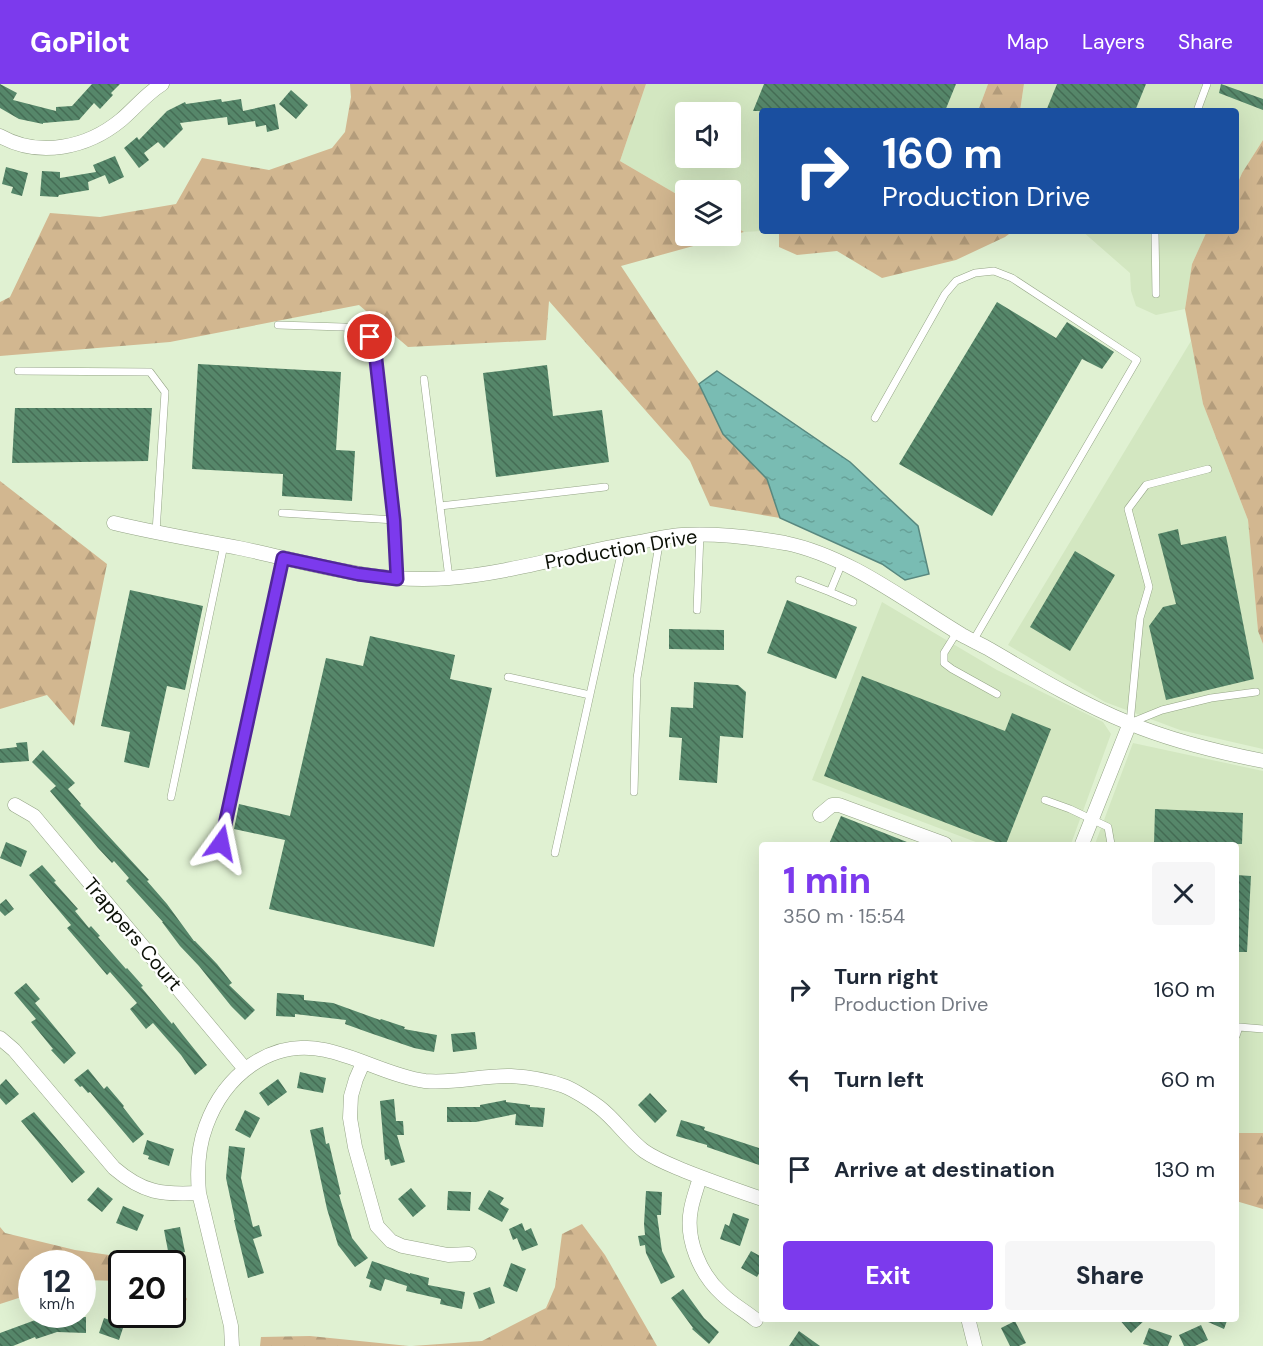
<!DOCTYPE html>
<html lang="en">
<head>
<meta charset="utf-8">
<style>
	:root { --surface:#fff; --page:#f6f6f7; --text:#1f2937; --muted:#747a83; --accent:#7c3aed }
	body { margin:0; font-family:"DM Sans",sans-serif; background:var(--page); color:var(--text); height:100vh; display:flex; flex-direction:column; font-size:22px; white-space:nowrap }
	* { box-sizing:border-box; margin:0 }
	p { font-size:20px; color:var(--muted) }
	.icon { flex:none; width:33px; height:33px; fill:none; stroke:currentColor; stroke-width:2; stroke-linecap:round; stroke-linejoin:round }
	.map { position:relative; flex:1; overflow:hidden }
	.sheet { position:absolute; left:759px; top:758px; width:480px; height:480px; display:flex; flex-direction:column; background:var(--surface); border-radius:6px; box-shadow:0 6px 24px #0002 }
	.sheet>* { flex:none }
	.top-card { position:absolute; left:759px; top:24px; width:480px; height:126px; border-radius:6px; box-shadow:0 6px 24px #0002; background:#1a4fa0; color:#fff; overflow:hidden }
	.tools { position:absolute; left:675px; top:18px; display:grid; gap:12px }
	.tools a { display:grid; place-items:center; width:66px; height:66px; border-radius:6px; background:var(--surface); box-shadow:0 6px 24px #0002; font-size:30px }
	.speed { position:absolute; left:18px; top:1166px; display:flex; gap:12px; font-size:30px; font-weight:700; text-align:center }
	.speed>* { display:grid; place-content:center; width:78px; height:78px; border-radius:50%; background:var(--surface); box-shadow:0 6px 24px #0002; line-height:1 }
	.speed small { font-size:15px; font-weight:400 }
	.speed .limit { border:3px solid #111; border-radius:9px; background:#fff; color:#111 }
	.pin { position:absolute; display:grid; place-items:center; width:51px; height:51px; color:#fff; margin:-26px; border:3px solid #fff; border-radius:50%; box-shadow:0 2px 6px #0007 }
	.me { position:absolute; width:66px; margin:-33px; rotate:12deg; stroke-linejoin:round; filter:drop-shadow(0 0 4px #0008) }
	.turn { display:flex; align-items:center; gap:21px; height:126px; padding:0 24px; font-size:27px }
	.turn .icon { width:78px; height:78px; stroke-width:2.5 }
	.turn b { display:block; font-size:42px; line-height:51px }
	.round { display:grid; place-items:center; flex:none; width:63px; height:63px; border-radius:6px; background:var(--page) }
	.headline { display:flex; align-items:center; justify-content:space-between; height:102px; padding:0 24px }
	h1 { font-size:36px; font-weight:800; line-height:45px; color:var(--accent) }
	.primary-button { display:flex; gap:12px; margin-top:auto; padding:12px 24px }
	.primary-button a { flex:1; height:69px; border-radius:6px; background:var(--accent); color:#fff; font-size:24px; font-weight:800; line-height:69px; text-align:center }
	.primary-button a+a { background:var(--page); color:var(--text) }
	ul { padding:0; list-style:none }
	li { display:flex; align-items:center; gap:18px; height:90px; padding:0 24px }
	li div { flex:1 }
	li b { display:block; font-size:22px }
	li em { font-style:normal }
	header { display:flex; align-items:center; gap:36px; box-sizing:border-box; height:84px; padding:0 30px; background:var(--accent); color:#fff }
	header strong { font-size:28px }
	nav { display:flex; gap:33px; margin-inline-start:auto; font-size:21px }
	.map>svg:first-child { display:block }
	.built { fill:#d3e7c1; fill-rule:evenodd }
	.forest { fill:url(#forest-firs) }
	.water { fill:url(#water-ripples); stroke:#58887f; stroke-width:1.5 }
	.building { fill:url(#building-back-hatch) }
	.lines { fill:none; stroke-linecap:round; stroke-linejoin:round }
	.service-casing { stroke:#94a486; stroke-width:8 }
	.minor-casing { stroke:#94a486; stroke-width:15 }
	.service { stroke:#fff; stroke-width:7 }
	.minor { stroke:#fff; stroke-width:14 }
	.route-casing { stroke:#51269a; stroke-width:15 }
	.route { stroke:#7c3aed; stroke-width:10 }
	.labels { text-anchor:middle; stroke-width:4.5; stroke-linejoin:round; paint-order:stroke }
	.street-label { font-size:20px; fill:#0b1006; stroke:#fff }
</style>
</head>
<body>
<header>
<strong>GoPilot</strong>
<nav><a>Map</a><a>Layers</a><a>Share</a></nav>
</header>
<div class="map">
<svg width="1263" height="1262" viewBox="0 0 1263 1262">
	<defs>
		<pattern id="forest-firs" width="22" height="20" patternUnits="userSpaceOnUse" patternTransform="scale(1.5)"><rect width="22" height="20" fill="#d2b790"/><path d="M5 1l3.5 6h-7zM16 11l3.5 6h-7z" fill="#b39c7b"/></pattern>
		<pattern id="water-ripples" width="26" height="14" patternUnits="userSpaceOnUse" patternTransform="scale(1.5)"><rect width="26" height="14" fill="#79bcb3"/><path d="M2 4q2-2 4 0t4 0M15 11q2-2 4 0t4 0" fill="none" stroke="#67a198"/></pattern>
		<pattern id="building-back-hatch" width="6" height="6" patternUnits="userSpaceOnUse" patternTransform="scale(1.5)"><rect width="6" height="6" fill="#56876a"/><path d="M-1 5l2 2M0 0l6 6M5-1l2 2" fill="none" stroke="#456d55"/></pattern>
	</defs>
	<rect width="100%" height="100%" fill="#e0f1d2"/>
	<path class="built" d="M646,0H988L978,27H762V147L744,148L731,140L730,106H686L685,115L620,77ZM686,28H730V74H686Z
		M1024,0H1263V56L1242,89L1236,103V27H1020Z
		M1082,147H1207L1192,180L1185,225L1156,231L1136,222L1131,207L1130,189Z
		M1191,257L1203,320L1248,436L1258,547L1263,560V665L1180,646L1105,618L1008,561Z
		M882,518L997,586L1103,638L1111,650L1071,760H981L812,696Z
		M1133,659L1263,687V1049H1236V760H1095Z"/>
	<path class="forest" d="M350,0H646L620,77L685,115L686,152H730L731,140L744,148L621,182L699,300L723,350L767,395L780,434L710,422L690,377L549,217L546,256L408,263L359,221L170,258L0,272V218L10,213L50,129L100,133L176,120L202,74L269,86L332,64L345,48L351,13Z
		M988,0H1024L1020,27H978Z
		M1263,56V560L1258,547L1248,436L1203,320L1185,225L1192,180L1207,147H1236V103L1242,89Z
		M779,147H1013L1005,153L956,176L882,194L837,167L797,171L779,163Z
		M0,397L107,480L74,642L47,611L0,625Z
		M1236,1049H1263V1125L1236,1117Z
		M582,1140L605,1171L657,1262H412L482,1257L546,1224L555,1203L562,1150Z
		M0,1143L5,1149L75,1166L143,1176L148,1179H122L121,1197L83,1196L82,1179H32L31,1210L0,1220Z
		M173,1192L187,1215L177,1234L171,1230H172Z
		M310,1252L409,1262H260L261,1253Z"/>
	<path class="water" d="M717,287L850,378L918,442L929,490L905,496L882,480L780,434L767,395L723,350L699,300Z"/>
	<path class="building" d="M0,0L17,9L13,16L56,27V23L72,22L92,0H120L111,9L113,11L100,25L94,19L79,36L43,39V40L19,35L0,24Z
		M764,0H956L945,27H753Z
		M1057,0H1146L1135,27H1046Z
		M1221,0L1263,15V26L1219,9Z
		M291,6L308,21L296,35L279,20Z
		M221,15L222,18L241,15L243,27L275,20L279,45L267,48L266,41L256,43L255,37L228,41L227,33L180,39L183,45L164,64L158,58L144,69L149,76L139,84L124,64L137,53L139,56L167,27L185,18L186,20Z
		M115,72L124,93L109,100L105,91L88,98L89,106L59,111L58,113L40,112L42,87L60,88V94L96,88L93,81Z
		M6,83L28,89L22,112L11,109L13,103L2,100Z
		M997,218L1056,254L1067,238L1114,268L1102,285L1082,275L992,432L899,380Z
		M198,280L341,288L336,366L355,367L352,417L282,412L283,390L192,385Z
		M547,281L553,332L602,326L609,378L496,393L483,289Z
		M15,324H152L148,377L12,379Z
		M1178,445L1181,461L1226,452L1254,595L1166,616L1149,542L1163,523L1176,520L1158,450Z
		M1075,467L1115,491L1070,567L1030,543Z
		M130,506L203,522L185,606L167,602L149,684L124,678L130,648L101,642Z
		M787,516L857,543L836,595L767,569Z
		M669,545L724,546V566L669,565Z
		M370,552L455,571L450,595L492,604L434,863L269,825L285,756L234,745L239,720L290,732L326,574L363,582Z
		M862,592L1005,647L1012,629L1051,645L1006,760H1001L824,692Z
		M694,598L738,601L746,608L743,654L720,652L717,699L679,696L682,654L669,653L671,623L693,624Z
		M27,658L29,677L0,679V665L17,663L16,659Z
		M43,666L75,699L68,705L81,720L80,721L149,796L147,797L167,820L194,857H195L217,880L232,899L229,901L255,926L245,936L231,922L199,882L180,862L162,838H163L126,797L129,794L114,777L112,779L98,764L50,707L56,702L32,678Z
		M1155,725L1243,729L1242,760H1154Z
		M841,732L912,760H829Z
		M6,758L27,767L21,783L0,774Z
		M42,781L56,797L54,798L78,825L75,827L89,844L91,842L100,852L98,853L126,885L127,884L143,902L141,903L172,940L173,938L183,951L207,981L195,991L181,971L153,939L146,945L130,925L137,919L110,888L107,891L67,844L71,841L29,791Z
		M1236,791L1251,792L1247,868H1236Z
		M6,815L14,825L5,832L0,827V820Z
		M26,899L40,915L35,919L76,969L64,980L51,966L53,965L31,938L36,935L14,909Z
		M277,909L304,911V916L333,919L380,936L381,935L405,943L404,945L437,951L434,968L414,964L370,949L345,940L346,936L295,930V933L276,932Z
		M475,948L477,965L453,968L451,950Z
		M88,985L104,1005L107,1002L124,1022L123,1023L144,1050L133,1059L90,1008L88,1009L82,1002L80,1003L74,996Z
		M300,988L326,994L323,1009L297,1004Z
		M6,995L19,1010L6,1021L0,1014V1001Z
		M278,995L287,1008L268,1022L259,1009Z
		M650,1009L667,1027L655,1039L638,1021Z
		M394,1015L396,1037H403L404,1051H397L405,1078L391,1082L389,1075L385,1076L380,1017Z
		M506,1016V1018L530,1021V1023L545,1024L543,1043L515,1041L516,1030L476,1038H447V1023H480V1021Z
		M245,1026L260,1034L250,1054L235,1046Z
		M34,1028L85,1088L72,1099L21,1037Z
		M681,1036L705,1043L704,1046L762,1065V1082L707,1063V1061L676,1052Z
		M323,1043L326,1060L329,1059L341,1110L339,1111L352,1154L368,1174L355,1183L338,1161L327,1125L310,1046Z
		M147,1056L174,1065L169,1082L148,1075L149,1072L143,1070Z
		M229,1062L245,1064L241,1094L253,1143L259,1141L262,1152L253,1155L264,1189L248,1194L234,1136H235L226,1094Z
		M98,1103L113,1115L102,1128L87,1116Z
		M411,1104L426,1122L413,1133L398,1115Z
		M489,1106L504,1114L500,1120L509,1125L502,1138L478,1125Z
		M448,1107L471,1108L470,1127L447,1126Z
		M646,1107L662,1108L661,1131H657L662,1167L675,1193L661,1200L646,1169L645,1161L640,1162L638,1152L645,1151L644,1140Z
		M123,1122L144,1131L137,1147L116,1139Z
		M733,1129L749,1135L740,1162L720,1155L725,1140L729,1142Z
		M522,1139L525,1147L531,1144L538,1161L522,1167L517,1154L513,1156L509,1145Z
		M180,1143L185,1168L169,1172L164,1146Z
		M751,1167L762,1173V1184L757,1193L741,1184Z
		M372,1177L410,1190V1189L429,1194L428,1201L465,1208L462,1225L440,1220L441,1215L406,1207L407,1202L385,1195L381,1207L369,1203L371,1196L366,1194Z
		M511,1179L526,1185L517,1208L503,1202Z
		M490,1203L495,1219L479,1225L473,1209Z
		M683,1205L704,1234L719,1248L709,1260L692,1245L693,1244L671,1214Z
		M49,1231L86,1233V1249L57,1248L36,1255L35,1253L13,1262H0V1249Z
		M104,1234L124,1241L119,1256L99,1249Z
		M1118,1234H1147L1131,1249Z
		M1199,1234H1228L1224,1245Z
		M1015,1237L1026,1259L1019,1262H1010L1001,1244Z
		M1201,1241L1208,1256L1195,1262H1184L1179,1251Z
		M1149,1244L1172,1252L1168,1262H1150L1143,1260Z
		M799,1247L820,1262H789Z"/>
	<g class="lines">
		<defs>
			<path id="service" d="M1197,27L1207,0
				M1155,147L1156,210
				M278,241L343,243L360,245L370,253L375,267L395,436L397,495
				M18,287L150,288L165,308L156,448
				M424,295L449,494
				M875,334L945,210L956,197L975,189L994,187L1012,194L1137,276L973,557
				M1208,385L1146,401L1128,425L1149,503L1140,534L1130,639L1162,626L1211,614L1256,608
				M440,422L605,403
				M282,429L395,436
				M842,479L830,508L853,518
				M799,496L830,508
				M697,526L700,450
				M957,548L944,569V579L952,585L997,610
				M508,593L590,611
				M634,708L637,594L660,454
				M171,713L224,461
				M1045,716L1070,725L1108,743L1111,760
				M221,759L283,474
				M555,769L623,461
				M1236,952L1239,943L1263,945"/>
			<path id="minor" d="M0,52C39,74 87,64 121,36C135,24 146,10 162,0
				M114,439C155,449 197,456 239,464C311,479 374,500 449,494C513,489 576,468 640,458C654,455 668,452 682,451C716,449 751,453 785,459C849,472 907,518 962,551C971,556 980,560 989,565C1035,592 1080,619 1129,639C1172,657 1218,668 1263,677
				M15,721L34,732L245,985
				M820,731L832,721H839L945,760
				M1082,760L1130,639
				M0,954L14,966L114,1084C143,1109 162,1111 199,1109
				M363,979L356,995L351,1012L350,1034L355,1063L377,1142L391,1157L402,1162L448,1171L469,1170
				M700,1093C697,1104 693,1114 691,1125C685,1155 700,1190 722,1210C732,1220 745,1227 756,1236
				M968,1234L975,1262
				M232,1262L231,1242L199,1109C197,1087 198,1063 206,1042C224,992 270,954 325,966C359,973 390,992 425,997C455,1000 482,991 511,992C528,993 547,996 564,1002C574,1006 590,1016 599,1023C616,1036 627,1054 644,1067C657,1076 671,1081 685,1087C710,1097 736,1106 762,1115"/>
		</defs>
		<use href="#service" class="service-casing"/>
		<use href="#minor" class="minor-casing"/>
		<use href="#service" class="service"/>
		<use href="#minor" class="minor"/>
	</g>
	<g class="lines">
		<defs>
			<path id="route" d="M221,759L283,474L358,490L397,495L394,436L375,267L370,253"/>
		</defs>
		<use href="#route" class="route-casing"/>
		<use href="#route" class="route"/>
	</g>
	<g class="labels">
		<g class="street-label">
			<text transform="translate(621 465) rotate(-10)" y="7">Production Drive</text>
			<text transform="translate(133 850) rotate(50)" y="7">Trappers Court</text>
		</g>
	</g>
</svg>
<div class="tools">
<a><svg class="icon" aria-label="sound" viewBox="0 0 24 24"><path d="M4 9h4l5-4v14l-5-4H4zM17 9q2 3 0 6"/></svg></a>
<a><svg class="icon" aria-label="layers" viewBox="0 0 24 24"><path d="M12 4l9 5-9 5-9-5zM3 14l9 5 9-5"/></svg></a>
</div>
<div class="speed"><div>12<small>km/h</small></div><div class="limit">20</div></div>
<div class="pin" style="left:370px;top:253px;background:#d93025"><svg class="icon" aria-label="arrive" viewBox="0 0 24 24"><path d="M6 21V4h12l-3 4 3 4H6"/></svg></div>
<svg class="me" style="left:221px;top:759px" viewBox="-20 -20 40 40"><path d="M0-17L14 15 0 8-14 15z" fill="#7c3aed" stroke="#fff" stroke-width="4"/></svg>
<div class="top-card">
<div class="turn"><svg class="icon" aria-label="right" viewBox="0 0 24 24"><path d="M7 20v-9h11M14 6l5 5-5 5"/></svg><div><b>160 m</b>Production Drive</div></div>
</div>
<section class="sheet">
<div class="headline"><div><h1>1 min</h1><p>350 m · 15:54</p></div><a class="round"><svg class="icon" aria-label="close" viewBox="0 0 24 24"><path d="M6 6l12 12M18 6L6 18"/></svg></a></div>
<ul>
<li><svg class="icon" aria-label="right" viewBox="0 0 24 24"><path d="M7 20v-9h11M14 6l5 5-5 5"/></svg><div><b>Turn right</b><p>Production Drive</p></div><em>160 m</em></li>
<li><svg class="icon" aria-label="left" viewBox="0 0 24 24"><path d="M17 20v-9H6M10 6l-5 5 5 5"/></svg><div><b>Turn left</b></div><em>60 m</em></li>
<li><svg class="icon" aria-label="arrive" viewBox="0 0 24 24"><path d="M6 21V4h12l-3 4 3 4H6"/></svg><div><b>Arrive at destination</b></div><em>130 m</em></li>
</ul>
<div class="primary-button"><a>Exit</a><a>Share</a></div>
</section>
</div>
</body>
</html>
